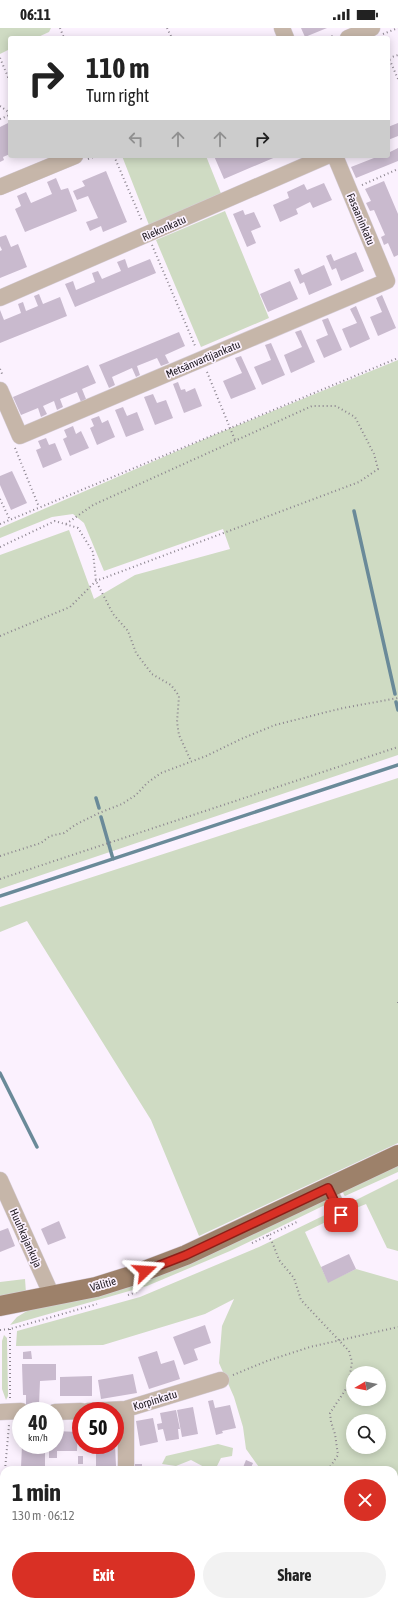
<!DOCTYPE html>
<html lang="en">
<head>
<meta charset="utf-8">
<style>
	:root { --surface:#fff; --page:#f2f2f2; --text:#222; --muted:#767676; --accent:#d93025 }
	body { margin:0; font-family:"Asap Condensed",sans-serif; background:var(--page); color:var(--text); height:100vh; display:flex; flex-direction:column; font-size:15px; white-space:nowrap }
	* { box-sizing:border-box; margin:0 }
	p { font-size:13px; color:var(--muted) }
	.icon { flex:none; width:22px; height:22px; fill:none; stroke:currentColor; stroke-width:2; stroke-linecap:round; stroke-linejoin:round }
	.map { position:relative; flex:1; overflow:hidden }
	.panel { position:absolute; left:0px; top:1438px; width:398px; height:140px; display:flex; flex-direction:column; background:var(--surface); border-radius:12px 12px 0 0; box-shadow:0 2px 10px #0003 }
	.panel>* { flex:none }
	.guide { position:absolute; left:8px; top:8px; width:382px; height:122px; border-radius:4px; box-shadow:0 2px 10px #0003; background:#fff; color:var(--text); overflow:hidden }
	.needle { width:26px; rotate:260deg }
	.controls { position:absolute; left:346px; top:1338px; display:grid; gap:8px }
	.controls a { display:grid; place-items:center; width:40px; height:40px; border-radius:50%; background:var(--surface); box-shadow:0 2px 10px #0003; font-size:20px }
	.speed { position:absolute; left:12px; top:1374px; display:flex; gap:8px; font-size:20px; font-weight:700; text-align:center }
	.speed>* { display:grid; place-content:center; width:52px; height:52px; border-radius:50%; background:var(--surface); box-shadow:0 2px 10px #0003; line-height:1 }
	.speed small { font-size:10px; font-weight:400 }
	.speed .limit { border:6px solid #d22; background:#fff; color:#111 }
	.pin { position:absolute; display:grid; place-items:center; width:34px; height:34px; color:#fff; margin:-17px; border-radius:8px; box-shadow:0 2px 6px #0006 }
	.me { position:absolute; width:44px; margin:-22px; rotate:70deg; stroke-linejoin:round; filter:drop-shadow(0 0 3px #0008) }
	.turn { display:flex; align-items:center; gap:14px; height:84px; padding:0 12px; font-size:18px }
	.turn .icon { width:52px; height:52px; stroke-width:2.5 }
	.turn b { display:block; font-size:28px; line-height:34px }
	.lanes { display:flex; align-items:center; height:38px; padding:0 12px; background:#0003; justify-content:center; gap:20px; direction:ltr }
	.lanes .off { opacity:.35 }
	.round { display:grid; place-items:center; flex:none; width:42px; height:42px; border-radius:21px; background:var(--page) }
	.headline { display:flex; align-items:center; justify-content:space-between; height:68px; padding:0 12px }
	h1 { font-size:24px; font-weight:700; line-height:30px }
	.action { display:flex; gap:8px; margin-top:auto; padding:8px 12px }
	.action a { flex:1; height:46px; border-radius:24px; background:var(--accent); color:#fff; font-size:16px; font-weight:700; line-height:46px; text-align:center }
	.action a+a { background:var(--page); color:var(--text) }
	.status { display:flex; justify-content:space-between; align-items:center; height:28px; padding:0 20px; background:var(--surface); direction:ltr }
	.status svg { height:11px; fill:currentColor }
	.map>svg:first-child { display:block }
	.green { fill:#cfdbc3; fill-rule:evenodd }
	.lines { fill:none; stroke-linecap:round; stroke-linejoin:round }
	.stream { stroke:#6a8a99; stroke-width:3.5 }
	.building { fill:#c9bace }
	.minor-casing { stroke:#d7ceda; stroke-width:17 }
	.major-casing { stroke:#d7ceda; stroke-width:21 }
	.path { stroke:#8c858f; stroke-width:2; stroke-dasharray:1 3; stroke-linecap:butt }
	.minor { stroke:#c6b6a9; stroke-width:16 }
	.major { stroke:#9d816a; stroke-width:20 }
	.route-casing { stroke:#8d1f18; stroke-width:10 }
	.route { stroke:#d93025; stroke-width:7 }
	.labels { text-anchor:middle; stroke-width:3.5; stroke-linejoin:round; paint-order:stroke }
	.street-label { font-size:11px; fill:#1c171e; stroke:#fbf1fe }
</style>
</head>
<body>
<div class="status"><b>06:11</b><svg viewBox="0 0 49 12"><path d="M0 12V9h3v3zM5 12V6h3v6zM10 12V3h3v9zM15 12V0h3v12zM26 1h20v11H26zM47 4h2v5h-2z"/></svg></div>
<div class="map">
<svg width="398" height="1578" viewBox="0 0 398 1578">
	<rect width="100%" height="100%" fill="#fbf1fe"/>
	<path class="green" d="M0,0H51L49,4L36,10H10V21L0,26Z
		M122,128H206L222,168L149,197Z
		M225,183L269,290L201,319L156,212Z
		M398,332V727L0,861V527L69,502L94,571L135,547L230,521L223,501L104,543L84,495L73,486L52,489L0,510V500L214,407Z
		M398,750V1115L199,1208L151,1092L27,893L0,904V879Z
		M398,1138V1144L345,1168L344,1167L342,1162Z
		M398,1151V1223L387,1220L366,1176L349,1183L346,1177Z
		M324,1171L326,1175L325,1177L230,1223L147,1258L10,1297L17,1289L32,1280Z
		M329,1185L332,1191L305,1204L328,1254L356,1241L398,1253V1496L394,1500V1442H261L246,1421L243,1399L234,1369L219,1335L222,1298L234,1271L205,1286L103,1317L16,1318L17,1303L140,1269L259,1219ZM353,1345H379V1371H353ZM353,1393H379V1419H353Z
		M25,1251L26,1265L0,1268V1254Z
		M4,1307L7,1310L8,1368L6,1372L2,1361V1313Z
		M218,1416L233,1420L232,1428L221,1430L216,1440H206L191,1432L176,1438L162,1436L166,1428Z
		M210,1574H358L356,1578H214Z"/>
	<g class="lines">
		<path class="stream" d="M354,483L395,666
			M396,674L398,682
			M96,770L99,780
			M101,789L113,831
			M0,868L398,737
			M0,1045L37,1119"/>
	</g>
	<path class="building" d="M301,0H327L305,9Z
		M10,94V126L3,129L4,132L0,134V99Z
		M398,95V108L388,112V99Z
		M398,120V133L356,150L351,139L379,128H388V125Z
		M214,128H278L224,151Z
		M106,143L127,194L103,204L101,198L90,203L86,194L98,190L88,168L77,172L73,163L85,158L82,153Z
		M56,150L61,162L68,160L77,183L25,204L15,181L21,178L17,168L26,164L31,175L52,166L47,154Z
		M384,153L398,186V227L394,229L388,215L384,217L381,209L385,207L374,182L370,183L366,175L371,173L365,161Z
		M324,155L332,172L313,180L310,174L296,181L298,186L280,194L273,177L289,170L287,164L304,156L307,162Z
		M243,182L245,187L254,184L261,199L251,203L256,215L247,219L233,186Z
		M6,207L11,219L18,216L27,239L0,250V223L2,222L0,218V209Z
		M356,224L364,243L341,253L336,240L332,242L326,228L331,226L334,233Z
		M125,231L128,240L150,231L156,245L75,279L65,256L73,253L76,262L95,254L92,245L98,243L102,251L121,243L117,234Z
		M324,237L332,257L309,267L304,254L300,256L294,242L299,240L302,247Z
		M290,253L298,271L268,284L260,266Z
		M39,266L43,276L60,269L67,288L0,315V282L4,292L21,285L18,276L23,274L26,283L38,278L34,268Z
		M382,267L396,300L378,308L370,289L382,284L376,270Z
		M356,278L370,311L350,320L342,301L357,295L350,281Z
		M328,290L342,322L324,330L316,312L328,307L322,292Z
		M301,302L315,334L291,345L284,327L302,319L295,304Z
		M179,304L185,318L165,327L169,335L161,338L157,330L137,338L140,347L136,349L132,340L112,349L115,357L109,360L99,337Z
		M271,315L285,347L262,357L254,339L271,332L265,317Z
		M241,328L256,361L231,371L223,353L242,345L235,330Z
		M88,337L96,355L82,361L86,371L81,374L77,364L60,371L63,379L57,382L54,373L43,378L47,386L41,389L38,380L21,387L13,369Z
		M178,354L181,362L185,361L186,364L195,360L202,378L184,385L173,356Z
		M153,366L157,375L166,372L173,390L155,397L144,369Z
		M123,379L127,388L137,384L144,402L126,409L115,382Z
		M99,388L102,395L108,392L115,409L97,417L90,400L94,398L91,391Z
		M73,398L76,406L81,403L89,420L70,428L63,411L67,409L64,402Z
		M46,410L49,417L55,415L62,432L43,440L36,422L41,420L38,413Z
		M12,443L27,475L11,482L0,457V448Z
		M59,1193L66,1210L48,1217L41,1201Z
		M8,1200L15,1218L0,1224V1203Z
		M349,1226L356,1241L328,1255L321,1239Z
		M205,1297L211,1315L194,1321L198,1332L184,1337L173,1309Z
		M31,1323L32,1331H23V1324Z
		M157,1323L161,1336L174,1332L180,1351L149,1361L138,1329Z
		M22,1336H56V1352L40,1353L39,1377H26V1367H23Z
		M133,1346L137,1365L101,1371L98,1352Z
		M92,1348V1368H60V1349Z
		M213,1372L215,1380L230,1377L236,1400L222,1403L223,1405L216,1407L208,1373Z
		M193,1379L198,1406L182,1409L177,1382Z
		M176,1382L180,1401H178L179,1411L166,1413L163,1401L158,1402L157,1396L162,1395L160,1385Z
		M153,1390L158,1414L140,1418L136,1393Z
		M55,1403L78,1404L77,1423H57V1430H49V1417H55Z
		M22,1417H36V1419H45V1440H21Z
		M96,1417H115L116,1438L96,1439Z
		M78,1428H83V1436H78Z
		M246,1432L253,1435L250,1442H242Z
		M135,1436H142V1442H135Z
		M0,1541L4,1542V1560L0,1559Z
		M13,1574H44L43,1578H23Z
		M52,1574H70L68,1578H50Z
		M109,1574H135L133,1578H108Z
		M148,1574H162L174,1578H147Z"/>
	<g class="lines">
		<defs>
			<path id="minor" d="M282,0L286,10
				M348,10L372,0
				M0,159L75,128
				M0,270L327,128
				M0,362L20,408L387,253L335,128
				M0,1152L52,1268
				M328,1160L341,1187
				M126,1381V1442
				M88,1383L126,1381L221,1352
				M0,1384L21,1383
				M55,1384L81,1383
				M0,1516L4,1517
				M394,1560L398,1559
				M101,1578L102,1574"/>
			<path id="major" d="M0,1278L96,1259L131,1248L186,1227L398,1127"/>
		</defs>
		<use href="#minor" class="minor-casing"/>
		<use href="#major" class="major-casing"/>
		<path class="path" d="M60,0L64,10
			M167,0L172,10
			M383,6L398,0
			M328,10L335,7
			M388,28L398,51
			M0,30L8,49H10
			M389,30L398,27
			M0,78L10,85
			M0,91L10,87
			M114,128L142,193
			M88,131L96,128
			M362,157L398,141
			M152,217L196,320
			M0,341L3,348
			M207,344L235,412
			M15,420L39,479
			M0,471L10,492
			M0,496L398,330
			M0,519L55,493L78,500L93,524L96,553L113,586L128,603L136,625L152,646L171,657L179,668L177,694L179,707L191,733
			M0,608L70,579L96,553L359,454L378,441L374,426L355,389L336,378H312L93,477L66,496
			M0,828L41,815L50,808L64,805L75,797L99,785L122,776L136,767L147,755L161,745L206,728L241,711L275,697L343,680L398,670
			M0,851L398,719
			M398,974V975
			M268,1207L273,1216L279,1232L294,1250L301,1272L349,1323L352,1334L348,1358L330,1385L331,1394L335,1406L338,1427L328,1442
			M252,1215L297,1194
			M128,1267L137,1264
			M10,1301V1371
			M0,1302L10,1301L97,1276
			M233,1347L267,1333L310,1319L398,1299
			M5,1442L9,1397
			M0,1462L4,1448
			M292,1578L295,1574"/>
		<use href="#minor" class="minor"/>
		<use href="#major" class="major"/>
	</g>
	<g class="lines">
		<defs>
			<path id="route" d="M145,1243L186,1227L328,1160L341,1187"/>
		</defs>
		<use href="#route" class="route-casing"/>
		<use href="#route" class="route"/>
	</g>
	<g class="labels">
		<g class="street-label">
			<text transform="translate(361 191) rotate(67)" y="4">Fasaaninkatu</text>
			<text transform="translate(164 200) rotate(-24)" y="4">Riekonkatu</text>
			<text transform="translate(203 331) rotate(-23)" y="4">Metsänvartijankatu</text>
			<text transform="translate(26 1210) rotate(66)" y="4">Huuhkajankuja</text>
			<text transform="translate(103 1256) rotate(-16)" y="4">Välitie</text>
			<text transform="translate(155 1372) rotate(-17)" y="4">Korpinkatu</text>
		</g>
	</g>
</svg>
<div class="controls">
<a><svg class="needle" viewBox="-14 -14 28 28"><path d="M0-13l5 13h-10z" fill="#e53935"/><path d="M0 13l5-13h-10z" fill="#767676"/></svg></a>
<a><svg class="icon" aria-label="search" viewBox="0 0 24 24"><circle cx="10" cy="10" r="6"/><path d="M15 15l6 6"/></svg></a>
</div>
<div class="speed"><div>40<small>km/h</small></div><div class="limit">50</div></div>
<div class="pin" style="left:341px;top:1187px;background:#d93025"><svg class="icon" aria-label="arrive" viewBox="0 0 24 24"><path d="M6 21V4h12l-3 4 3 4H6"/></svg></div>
<svg class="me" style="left:145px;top:1243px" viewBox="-20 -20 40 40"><path d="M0-17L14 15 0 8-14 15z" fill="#d93025" stroke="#fff" stroke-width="4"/></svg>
<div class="guide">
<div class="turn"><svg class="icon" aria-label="right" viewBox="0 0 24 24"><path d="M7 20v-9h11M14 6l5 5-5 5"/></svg><div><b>110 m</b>Turn right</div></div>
<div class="lanes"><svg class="icon off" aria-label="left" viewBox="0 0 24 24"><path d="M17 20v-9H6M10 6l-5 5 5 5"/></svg><svg class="icon off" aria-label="ahead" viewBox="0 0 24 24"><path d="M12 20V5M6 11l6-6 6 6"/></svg><svg class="icon off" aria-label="ahead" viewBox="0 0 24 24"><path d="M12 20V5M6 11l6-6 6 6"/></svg><svg class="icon" aria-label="right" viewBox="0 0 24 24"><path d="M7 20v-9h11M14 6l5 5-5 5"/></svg></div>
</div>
<section class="panel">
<div class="headline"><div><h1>1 min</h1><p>130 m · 06:12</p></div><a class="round" style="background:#d93025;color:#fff"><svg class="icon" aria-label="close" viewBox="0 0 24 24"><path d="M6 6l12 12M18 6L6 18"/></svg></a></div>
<div class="action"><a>Exit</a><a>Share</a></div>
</section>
</div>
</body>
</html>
